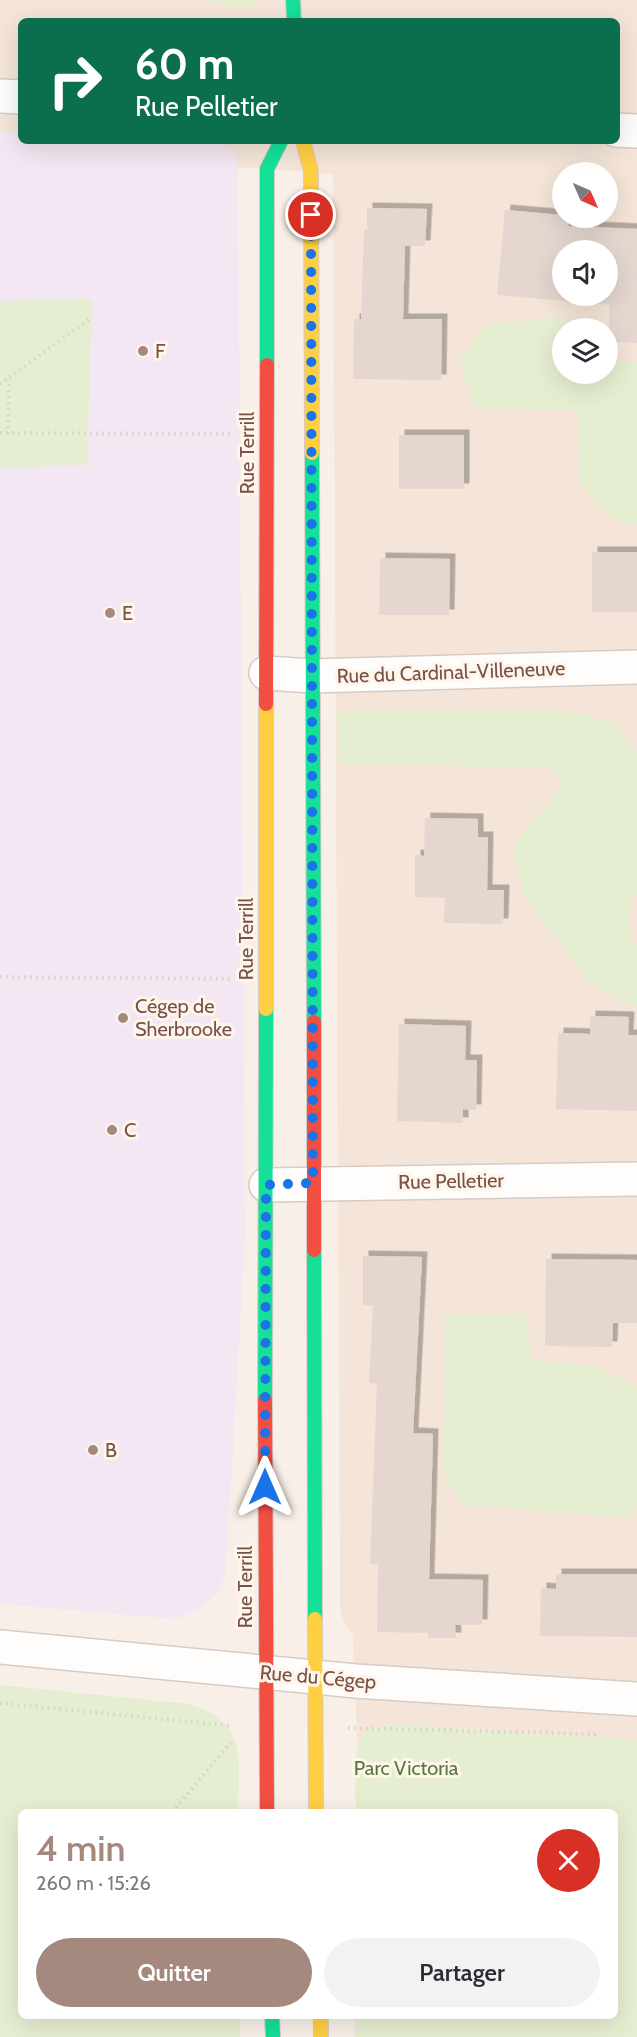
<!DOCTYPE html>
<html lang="fr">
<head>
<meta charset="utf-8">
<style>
	:root { --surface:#fff; --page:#f2f2f3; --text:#2b2b33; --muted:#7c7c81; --accent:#a5897f }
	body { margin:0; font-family:Cabin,sans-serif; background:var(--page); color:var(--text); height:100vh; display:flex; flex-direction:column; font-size:22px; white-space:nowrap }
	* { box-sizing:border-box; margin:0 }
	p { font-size:20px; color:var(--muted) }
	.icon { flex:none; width:33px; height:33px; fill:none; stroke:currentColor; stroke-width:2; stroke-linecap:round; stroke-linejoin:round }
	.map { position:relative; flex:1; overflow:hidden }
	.side { position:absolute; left:18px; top:1809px; width:600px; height:210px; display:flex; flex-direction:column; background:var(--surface); border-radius:9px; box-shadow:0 6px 24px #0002 }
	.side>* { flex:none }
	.banner { position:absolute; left:18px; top:18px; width:602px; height:126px; border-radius:9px; box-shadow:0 6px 24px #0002; background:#0b6e4f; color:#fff; overflow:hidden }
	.needle { width:39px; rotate:135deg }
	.tools { position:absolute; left:552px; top:162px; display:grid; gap:12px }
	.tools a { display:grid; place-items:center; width:66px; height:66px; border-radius:50%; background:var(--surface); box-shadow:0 6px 24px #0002; font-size:30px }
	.pin { position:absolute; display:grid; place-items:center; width:51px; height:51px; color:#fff; margin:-26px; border:3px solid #fff; border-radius:50%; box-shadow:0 2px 6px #0007 }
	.me { position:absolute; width:66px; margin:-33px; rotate:0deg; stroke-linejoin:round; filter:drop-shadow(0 0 4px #0008) }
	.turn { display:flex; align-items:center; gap:21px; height:126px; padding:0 18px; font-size:27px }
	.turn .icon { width:78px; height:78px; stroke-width:2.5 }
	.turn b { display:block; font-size:42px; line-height:51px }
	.round { display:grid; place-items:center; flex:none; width:63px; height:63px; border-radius:32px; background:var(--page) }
	.summary { display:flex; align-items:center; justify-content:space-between; height:102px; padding:0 18px }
	h1 { font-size:36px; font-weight:600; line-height:45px; color:var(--accent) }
	.button { display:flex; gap:12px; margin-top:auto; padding:12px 18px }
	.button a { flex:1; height:69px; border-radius:36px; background:var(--accent); color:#fff; font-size:24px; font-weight:600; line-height:69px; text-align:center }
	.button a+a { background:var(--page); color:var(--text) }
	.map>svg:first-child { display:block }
	.residential { fill:#f4e5d8; fill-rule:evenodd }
	.education { fill:#f2e7f2 }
	.green { fill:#e6eed2 }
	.building { fill:#e5d7d0; fill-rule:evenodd; filter:url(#shadow) }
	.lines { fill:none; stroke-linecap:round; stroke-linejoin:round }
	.street-casing { stroke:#d6cbc5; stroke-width:36 }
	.fast-casing { stroke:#d7cbc5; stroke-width:16 }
	.slow-casing { stroke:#d7cbc5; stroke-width:16 }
	.jam-casing { stroke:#d7cbc5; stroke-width:16 }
	.path { stroke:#dbd0cb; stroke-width:4; stroke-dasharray:1.5 4.5; stroke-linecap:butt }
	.street { stroke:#fefdfc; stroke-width:33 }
	.fast { stroke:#16e098; stroke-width:14 }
	.slow { stroke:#ffcf43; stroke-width:14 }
	.jam { stroke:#f24e42; stroke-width:14 }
	.route { stroke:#1a73e8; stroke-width:10; stroke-dasharray:0 18 }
	.poi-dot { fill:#a5897f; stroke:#fff5ea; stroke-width:2 }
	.labels { text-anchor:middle; stroke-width:6; stroke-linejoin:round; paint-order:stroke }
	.poi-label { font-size:20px; fill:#785246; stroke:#fff5ea; text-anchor:start }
	.street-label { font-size:20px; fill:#785246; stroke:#fff5ea }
	.park-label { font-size:20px; fill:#54793b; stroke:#fff5ea }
</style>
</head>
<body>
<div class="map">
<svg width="637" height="2037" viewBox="0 0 637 2037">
	<defs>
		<filter id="shadow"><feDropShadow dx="5.5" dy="-5.5" stdDeviation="0" flood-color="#0004"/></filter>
	</defs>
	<rect width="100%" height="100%" fill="#f8f0e8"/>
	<path class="residential" d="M0,0H637V1740L394,1724L377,1726L364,1733L357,1746L353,1635L346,1627L340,1611L333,174L238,167L233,151L217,141H616V21H21V133L0,132ZM562,172H608V218H562ZM562,250H608V296H562ZM562,328H608V374H562Z"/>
	<path class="education" d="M0,132L21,133V141H217L233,151L238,167L245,1239L226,1572L219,1591L200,1609L176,1619L0,1604Z"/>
	<path class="green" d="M207,0H254V9L222,6Z
		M92,299L87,465L0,468V301Z
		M554,317L574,328H562V374H608V360L637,362V524L617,522L580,484L578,410L475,408L459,363L485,325Z
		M338,711H568L615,723L637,755V893L629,904L631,941L637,947V1006L591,985L525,896L513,858L518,840L564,783L552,768L338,764Z
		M445,1313L525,1314L533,1360L595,1366L637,1387V1508L632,1518L463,1505L444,1475Z
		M0,1685L189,1704C250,1723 238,1759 238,1812H21V2016H240V2037H0Z
		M394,1724L637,1740V2037H355V2016H615V1812H356C356,1793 351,1748 364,1734C371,1726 384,1725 394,1724Z"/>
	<path class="building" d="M367,208L427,209L425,246H405L403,319H442L441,380L353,379L354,319H361L364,230H367Z
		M505,210L562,215L569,218L568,226L637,229V343L608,342L610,305L497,295ZM562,250H608V296H562Z
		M399,435H464V489H399Z
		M592,552H637V612H592Z
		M380,558L450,559L449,615H379Z
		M425,818L478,819V837H488L487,890H504L503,924L444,923L445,898L415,897V855L424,856Z
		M590,1016L629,1017L628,1035H637V1111L556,1109L558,1033L590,1034Z
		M399,1024L466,1026L465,1060H477L476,1110L463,1109V1123L397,1121Z
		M363,1256L422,1257L413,1433L433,1434L429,1579L483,1580L482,1625H455L456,1638H428V1633L377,1632L378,1564H370L377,1384L369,1383L373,1305H363Z
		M546,1259L637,1260V1323H613L612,1347L545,1346Z
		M556,1574H637V1637L540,1636L541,1588L556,1589Z"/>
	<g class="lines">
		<defs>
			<path id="street" d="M0,96L21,97
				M616,130L637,131
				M266,673L312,676L637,667
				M266,1185L637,1179
				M0,1647L356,1681L637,1699"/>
			<path id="fast" d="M293,0L294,21
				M267,365V169L281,141
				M312,453L314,1022
				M314,1250L315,1619
				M265,1400L266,1009
				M272,2016L273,2037"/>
			<path id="slow" d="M303,141L311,171L312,453
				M266,1009V704
				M315,1619L316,1812
				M321,2016V2037"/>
			<path id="jam" d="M266,704L267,365
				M314,1022V1250
				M265,1400L267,1812"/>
		</defs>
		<use href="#street" class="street-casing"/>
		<use href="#fast" class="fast-casing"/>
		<use href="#slow" class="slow-casing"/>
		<use href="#jam" class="jam-casing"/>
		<path class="path" d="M0,384L91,318
			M0,433L232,434
			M8,434L9,379
			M0,977L233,979
			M0,1703L232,1726
			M348,1728L595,1734L596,1731
			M172,1812L232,1741"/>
		<use href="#street" class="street"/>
		<use href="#fast" class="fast"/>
		<use href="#slow" class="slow"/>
		<use href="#jam" class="jam"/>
	</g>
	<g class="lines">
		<path class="route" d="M265,1487L266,1185L313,1183L311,215"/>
	</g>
	<g class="poi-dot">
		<circle cx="143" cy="351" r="6"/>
		<circle cx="110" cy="613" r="6"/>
		<circle cx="123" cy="1018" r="6"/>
		<circle cx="112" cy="1130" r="6"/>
		<circle cx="93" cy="1450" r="6"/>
	</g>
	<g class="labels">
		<g class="poi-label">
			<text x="155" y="358">F</text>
			<text x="122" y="620">E</text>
			<text x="135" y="1013">Cégep de<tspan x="135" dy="23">Sherbrooke</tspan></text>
			<text x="124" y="1137">C</text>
			<text x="105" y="1457">B</text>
		</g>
		<g class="street-label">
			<text transform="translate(247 453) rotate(-90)" y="7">Rue Terrill</text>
			<text transform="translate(451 672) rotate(-2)" y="7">Rue du Cardinal-Villeneuve</text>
			<text transform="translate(246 939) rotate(-90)" y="7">Rue Terrill</text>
			<text transform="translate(451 1181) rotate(-1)" y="7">Rue Pelletier</text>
			<text transform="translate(245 1587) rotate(-90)" y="7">Rue Terrill</text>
			<text transform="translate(318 1677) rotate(5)" y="7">Rue du Cégep</text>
		</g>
		<g class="park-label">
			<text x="406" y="1775">Parc Victoria</text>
		</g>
	</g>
</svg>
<div class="tools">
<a><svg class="needle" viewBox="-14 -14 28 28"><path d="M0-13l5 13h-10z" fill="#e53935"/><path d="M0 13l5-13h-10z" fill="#7c7c81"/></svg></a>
<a><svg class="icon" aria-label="sound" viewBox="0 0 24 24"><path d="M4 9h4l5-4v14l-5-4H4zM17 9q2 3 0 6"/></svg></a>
<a><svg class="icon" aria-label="layers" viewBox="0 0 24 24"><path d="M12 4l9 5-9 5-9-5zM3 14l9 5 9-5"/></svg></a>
</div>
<div class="pin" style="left:311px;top:215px;background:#d93025"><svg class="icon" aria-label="arrive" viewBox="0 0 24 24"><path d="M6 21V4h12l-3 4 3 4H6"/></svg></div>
<svg class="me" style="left:265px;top:1487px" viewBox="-20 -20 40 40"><path d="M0-17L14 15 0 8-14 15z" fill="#1a73e8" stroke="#fff" stroke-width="4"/></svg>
<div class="banner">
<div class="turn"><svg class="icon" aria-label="right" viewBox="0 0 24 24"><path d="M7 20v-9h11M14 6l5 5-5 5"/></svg><div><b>60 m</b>Rue Pelletier</div></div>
</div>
<section class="side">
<div class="summary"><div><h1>4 min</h1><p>260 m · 15:26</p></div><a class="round" style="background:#d93025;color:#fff"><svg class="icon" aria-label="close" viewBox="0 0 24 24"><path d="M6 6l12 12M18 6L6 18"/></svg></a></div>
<div class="button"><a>Quitter</a><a>Partager</a></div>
</section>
</div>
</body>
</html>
